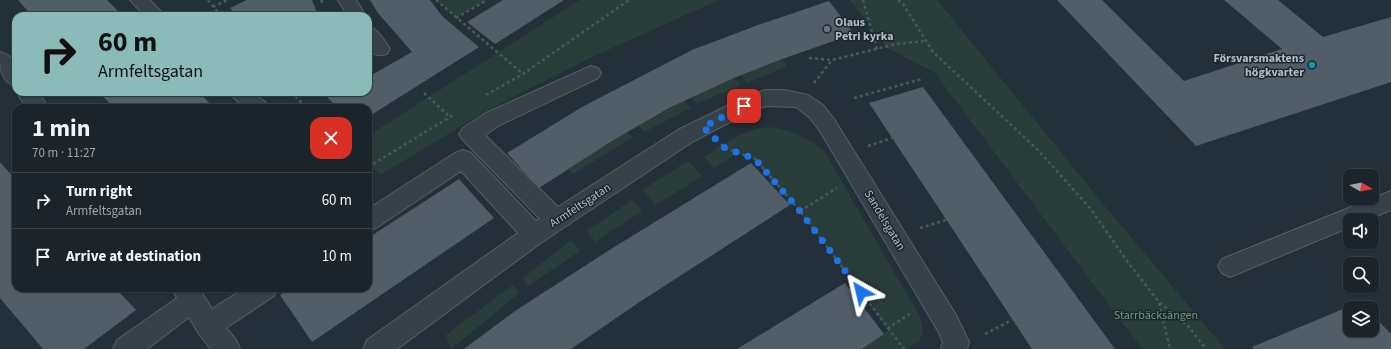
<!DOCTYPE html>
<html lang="en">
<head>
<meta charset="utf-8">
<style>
	:root { --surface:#1b242b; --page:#283037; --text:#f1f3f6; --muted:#a0a4a9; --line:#394147 }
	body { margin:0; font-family:"Source Sans 3",sans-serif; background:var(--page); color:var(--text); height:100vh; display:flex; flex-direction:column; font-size:15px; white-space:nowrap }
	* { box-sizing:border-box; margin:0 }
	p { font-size:13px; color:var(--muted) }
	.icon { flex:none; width:22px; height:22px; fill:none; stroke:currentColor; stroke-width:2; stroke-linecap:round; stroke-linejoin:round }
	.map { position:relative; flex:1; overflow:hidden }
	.side { position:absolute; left:12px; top:104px; width:360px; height:188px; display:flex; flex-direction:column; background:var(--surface); border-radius:12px; box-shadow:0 1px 3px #0004,0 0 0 1px var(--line) }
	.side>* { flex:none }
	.hud { position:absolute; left:12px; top:12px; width:360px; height:84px; border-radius:12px; box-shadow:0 1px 3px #0004,0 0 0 1px var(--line); background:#8bbbb9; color:#111; overflow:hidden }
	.needle { width:26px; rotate:99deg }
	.buttons { position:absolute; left:1343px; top:169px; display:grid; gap:8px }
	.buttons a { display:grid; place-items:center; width:36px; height:36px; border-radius:8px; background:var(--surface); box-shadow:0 1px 3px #0004,0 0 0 1px var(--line); font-size:20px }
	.pin { position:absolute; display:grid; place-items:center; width:34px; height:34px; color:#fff; margin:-17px; border-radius:8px; box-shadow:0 2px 6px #0006 }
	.me { position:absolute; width:44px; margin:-22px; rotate:323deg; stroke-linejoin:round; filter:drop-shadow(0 0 3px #0008) }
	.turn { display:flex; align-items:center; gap:14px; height:84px; padding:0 20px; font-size:18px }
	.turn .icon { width:52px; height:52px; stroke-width:2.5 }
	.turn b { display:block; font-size:28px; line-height:34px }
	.round { display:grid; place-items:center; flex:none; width:42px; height:42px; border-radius:12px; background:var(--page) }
	.headline { display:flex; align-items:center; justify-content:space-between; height:68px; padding:0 20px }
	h1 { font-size:24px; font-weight:700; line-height:30px }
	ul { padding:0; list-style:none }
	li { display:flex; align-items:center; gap:12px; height:56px; padding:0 20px; border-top:1px solid var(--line) }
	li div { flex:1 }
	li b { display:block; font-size:15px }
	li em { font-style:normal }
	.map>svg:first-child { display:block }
	.green { fill:#293e3b }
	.building { fill:#515e68 }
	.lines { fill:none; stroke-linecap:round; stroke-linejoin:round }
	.minor-casing { stroke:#555f67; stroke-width:2 }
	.path { stroke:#475a5a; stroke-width:2.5; stroke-dasharray:3 3; stroke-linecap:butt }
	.minor { fill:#374149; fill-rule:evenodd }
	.route { stroke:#1a73e8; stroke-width:7; stroke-dasharray:0 12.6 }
	.worship-dot { fill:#6b7280; stroke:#1c262e; stroke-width:1.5 }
	.culture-dot { fill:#0f9aa8; stroke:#1c262e; stroke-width:1.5 }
	.labels { text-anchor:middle; stroke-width:3; stroke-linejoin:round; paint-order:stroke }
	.poi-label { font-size:12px; font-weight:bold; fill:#b2bcc5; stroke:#1c262e; text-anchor:start }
	.street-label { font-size:12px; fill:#b2bcc5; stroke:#1c262e }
	.park-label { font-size:12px; fill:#729975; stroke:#1c262e }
</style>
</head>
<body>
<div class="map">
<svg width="1391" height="349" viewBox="0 0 1391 349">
	<rect width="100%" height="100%" fill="#243039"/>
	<path class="green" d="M436,0H487L456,18Z
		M580,0H719L592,57L488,110L380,175L368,162V136Z
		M850,0H937L1103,204L1225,349H1142L934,72L887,48Z
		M782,59L787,66L747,83L741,76Z
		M734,78L741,85L697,104L691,98Z
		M683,101L691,108L644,132L638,126Z
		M768,127C789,129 807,138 824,151L920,317L923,331L919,341L906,349H861L889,330L800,211L755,159L738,153L714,168L704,157C725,143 743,130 768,127Z
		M626,132L633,137L573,174L569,169Z
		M688,161L702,176L656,205L642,190Z
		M632,200L642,211L595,242L587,231Z
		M571,240L580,251L528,286L523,278Z
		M513,285L519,293L451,349L446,335Z"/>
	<path class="building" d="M18,0H107L123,16H32Z
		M247,0H312L318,15L316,16H238L230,8Z
		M370,0H430L443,17L479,47L368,117V108H338L322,92H368V77L412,52L378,13Z
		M503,0H564L495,44L467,22Z
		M1057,0H1102L1184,81L1282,49L1224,0H1278L1323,37L1391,17V82L1196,146Z
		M829,1L854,34L782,59L734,78L669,108L612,141L539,188L507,153L582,107L692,50L758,25Z
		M923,87L1115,349H1032L869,103Z
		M99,92H199L214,108H114Z
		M0,162L16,180V288H115L136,310L84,349H43L0,298Z
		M751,163L790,205L638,303L571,349H464L515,311L611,249Z
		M459,179L494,218L312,342L280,295L291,288H368V238Z
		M845,283L884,334L862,349H737Z
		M1360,302L1366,308H1350V330H1372V314L1391,334V349H1254L1252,347Z"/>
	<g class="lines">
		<defs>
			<path id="minor" d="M130,0H150L165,16H145Z
				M338,0H356L366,16H348Z
				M368,26C378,29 384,40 390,49L387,54C365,60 368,41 368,26Z
				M0,52C18,57 16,71 16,86C0,81 0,68 0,52Z
				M591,66L598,68L601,73L598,78L500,125L485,135L558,207L678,130L737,101L758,93L765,90H784L808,95L823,105L834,119L956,315L969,342L967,349H941L943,342L938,331L820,131L809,117L796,107L766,106L751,111L692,142L542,242L397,349H363L367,340L518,233L461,171L376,228L368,231V209L455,153L463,150L471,153L536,221L540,219L463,140L459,134L463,128L486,113Z
				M16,92H38L49,108H27Z
				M230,92H253L265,102L268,108H245L233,97Z
				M1391,191V210L1367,220H1350V227L1230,277L1222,273L1218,266L1222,259Z
				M172,288H199L212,309L245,288H277L274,296L226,328L236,340L240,349H211L199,334L189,317L147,349H113L117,340L177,298Z"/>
		</defs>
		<use href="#minor" class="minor-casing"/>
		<path class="path" d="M208,0L221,16
			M321,0L324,5
			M436,0L523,74
			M863,0L877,49
			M898,0L903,4L933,52L1037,149L1090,208L1130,265L1159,302L1189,327L1206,349
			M213,7L227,0
			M456,18L487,0
			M809,58L832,60L896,44L925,41
			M814,83L832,60
			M291,92L307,108
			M424,93L450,117
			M486,95L523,74L629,0
			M854,98L922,79
			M721,144L725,148L755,159L800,211L888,328L910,314
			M868,146L892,138
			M368,167L455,114
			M800,211L837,188
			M920,228L946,220
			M1159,303L1170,349
			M888,328L904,349
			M985,334L1012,320"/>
		<use href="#minor" class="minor"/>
	</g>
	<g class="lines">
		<path class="route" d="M744,106L703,127L725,148L755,159L800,211L861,292"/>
	</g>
	<circle class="worship-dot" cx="827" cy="29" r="4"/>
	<circle class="culture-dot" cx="1312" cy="65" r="4"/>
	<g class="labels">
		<g class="poi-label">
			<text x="835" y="26">Olaus<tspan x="835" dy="14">Petri kyrka</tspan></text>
			<text x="1304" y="62" text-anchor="end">Försvarsmaktens<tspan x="1304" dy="14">högkvarter</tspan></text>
		</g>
		<g class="street-label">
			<text transform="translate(580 205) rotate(-33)" y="4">Armfeltsgatan</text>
			<text transform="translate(885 220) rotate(59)" y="4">Sandelsgatan</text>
		</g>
		<g class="park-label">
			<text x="1156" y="319">Starrbäcksängen</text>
		</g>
	</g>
</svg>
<div class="buttons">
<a><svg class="needle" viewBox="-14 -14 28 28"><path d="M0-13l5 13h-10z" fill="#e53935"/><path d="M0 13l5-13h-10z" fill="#a0a4a9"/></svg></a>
<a><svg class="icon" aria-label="sound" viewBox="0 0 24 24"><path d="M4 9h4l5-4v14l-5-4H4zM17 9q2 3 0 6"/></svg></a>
<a><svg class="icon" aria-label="search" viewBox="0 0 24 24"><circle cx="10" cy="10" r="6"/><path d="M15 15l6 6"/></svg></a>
<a><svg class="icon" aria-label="layers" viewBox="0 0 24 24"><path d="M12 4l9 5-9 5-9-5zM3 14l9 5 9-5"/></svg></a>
</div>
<div class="pin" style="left:744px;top:106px;background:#d93025"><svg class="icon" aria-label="arrive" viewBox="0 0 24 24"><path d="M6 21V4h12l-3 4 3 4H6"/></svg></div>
<svg class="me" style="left:861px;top:292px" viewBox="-20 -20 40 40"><path d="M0-17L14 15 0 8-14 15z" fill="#1a73e8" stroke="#fff" stroke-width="4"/></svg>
<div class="hud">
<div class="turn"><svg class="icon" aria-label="right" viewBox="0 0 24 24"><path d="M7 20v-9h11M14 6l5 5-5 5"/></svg><div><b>60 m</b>Armfeltsgatan</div></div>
</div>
<section class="side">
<div class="headline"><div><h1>1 min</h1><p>70 m · 11:27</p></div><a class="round" style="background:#d93025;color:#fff"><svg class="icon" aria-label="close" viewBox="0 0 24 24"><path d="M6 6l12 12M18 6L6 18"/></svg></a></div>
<ul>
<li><svg class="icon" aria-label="right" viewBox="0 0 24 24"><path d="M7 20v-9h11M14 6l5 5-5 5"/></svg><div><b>Turn right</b><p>Armfeltsgatan</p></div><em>60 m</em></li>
<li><svg class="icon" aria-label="arrive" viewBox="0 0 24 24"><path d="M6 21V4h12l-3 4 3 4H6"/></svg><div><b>Arrive at destination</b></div><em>10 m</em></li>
</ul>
</section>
</div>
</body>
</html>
